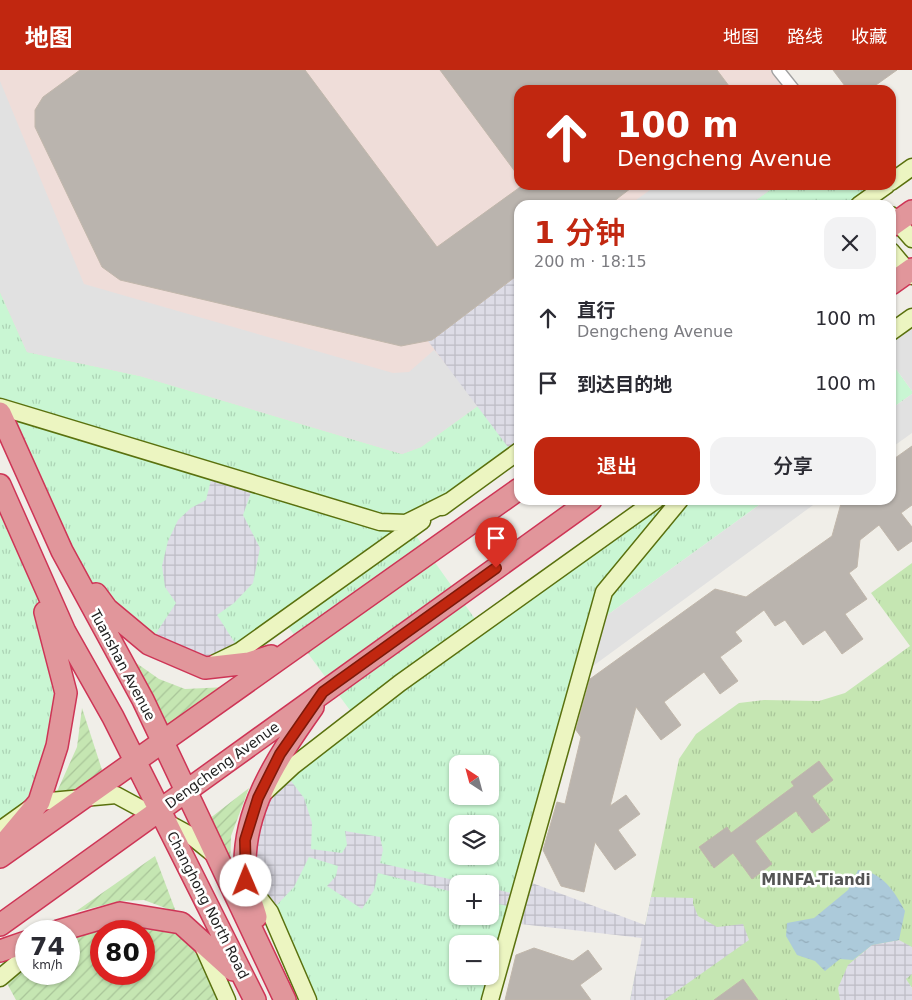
<!DOCTYPE html>
<html lang="zh">
<head>
<meta charset="utf-8">
<style>
	:root { --surface:#fff; --page:#f2f2f3; --text:#2b2b33; --muted:#7c7c81; --accent:#c12710 }
	body { margin:0; font-family:"DejaVu Sans","Noto Sans SC",sans-serif; background:var(--page); color:var(--text); height:100vh; display:flex; flex-direction:column; font-size:19px; white-space:nowrap }
	* { box-sizing:border-box; margin:0 }
	p { font-size:16px; color:var(--muted) }
	.icon { flex:none; width:28px; height:28px; fill:none; stroke:currentColor; stroke-width:2; stroke-linecap:round; stroke-linejoin:round }
	.map { position:relative; flex:1; overflow:hidden }
	.drawer { position:absolute; left:514px; top:130px; width:382px; height:305px; display:flex; flex-direction:column; background:var(--surface); border-radius:15px; box-shadow:0 1px 4px #0004 }
	.drawer>* { flex:none }
	.banner { position:absolute; left:514px; top:15px; width:382px; height:105px; border-radius:15px; box-shadow:0 1px 4px #0004; background:#c12710; color:#fff; overflow:hidden }
	.needle { width:32px; rotate:324deg }
	.fabs { position:absolute; left:449px; top:685px; display:grid; gap:10px }
	.fabs a { display:grid; place-items:center; width:50px; height:50px; border-radius:10px; background:var(--surface); box-shadow:0 1px 4px #0004; font-size:25px }
	.speed { position:absolute; left:15px; top:850px; display:flex; gap:10px; font-size:25px; font-weight:700; text-align:center }
	.speed>* { display:grid; place-content:center; width:65px; height:65px; border-radius:50%; background:var(--surface); box-shadow:0 1px 4px #0004; line-height:1 }
	.speed small { font-size:12px; font-weight:400 }
	.speed .limit { border:8px solid #d22; background:#fff; color:#111 }
	.pin { position:absolute; display:grid; place-items:center; width:42px; height:42px; color:#fff; margin:-51px -21px; border-radius:50% 50% 50% 0; rotate:-45deg; box-shadow:0 0 5px #0007 }
	.pin .icon { rotate:45deg }
	.me { position:absolute; width:55px; margin:-28px; rotate:359deg; stroke-linejoin:round; filter:drop-shadow(0 0 4px #0008) }
	.turn { display:flex; align-items:center; gap:18px; height:105px; padding:0 20px; font-size:22px }
	.turn .icon { width:65px; height:65px; stroke-width:2.5 }
	.turn b { display:block; font-size:35px; line-height:42px }
	.round { display:grid; place-items:center; flex:none; width:52px; height:52px; border-radius:15px; background:var(--page) }
	.summary { display:flex; align-items:center; justify-content:space-between; height:85px; padding:0 20px }
	h1 { font-size:30px; font-weight:600; line-height:38px; color:var(--accent) }
	.button { display:flex; gap:10px; margin-top:auto; padding:10px 20px }
	.button a { flex:1; height:58px; border-radius:15px; background:var(--accent); color:#fff; font-size:20px; font-weight:600; line-height:58px; text-align:center }
	.button a+a { background:var(--page); color:var(--text) }
	ul { padding:0; list-style:none }
	li { display:flex; align-items:center; gap:15px; height:65px; padding:0 20px }
	li div { flex:1 }
	li b { display:block; font-size:19px }
	li em { font-style:normal }
	header { display:flex; align-items:center; gap:30px; box-sizing:border-box; height:70px; padding:0 25px; background:var(--accent); color:#fff }
	header strong { font-size:24px }
	nav { display:flex; gap:28px; margin-inline-start:auto; font-size:18px }
	.map>svg:first-child { display:block }
	.commercial { fill:#efddd9 }
	.grass { fill:url(#grass-tufts) }
	.park { fill:url(#park-tufts); fill-rule:evenodd }
	.garden { fill:url(#garden-furrows); fill-rule:evenodd }
	.parking { fill:#e1e1e1 }
	.plaza { fill:url(#plaza-grid) }
	.water { fill:url(#water-ripples) }
	.building { fill:#bab4ae; stroke:#c1b7ab }
	.lines { fill:none; stroke-linecap:round; stroke-linejoin:round }
	.street-casing { stroke:#a2a2a2; stroke-width:14 }
	.secondary-casing { stroke:#5a710e; stroke-width:19 }
	.highway-casing { stroke:#ce3556; stroke-width:24 }
	.street { stroke:#fff; stroke-width:11 }
	.secondary { stroke:#ecf5c1; stroke-width:16 }
	.highway { stroke:#e1969b; stroke-width:21 }
	.route-casing { stroke:#7d190a; stroke-width:12 }
	.route { stroke:#c12710; stroke-width:9 }
	.labels { text-anchor:middle; stroke-width:5; stroke-linejoin:round; paint-order:stroke }
	.street-label { font-size:14px; fill:#212121; stroke:#fff }
	.neighbourhood-label { font-size:15px; font-weight:bold; fill:#545454; stroke:#fff }
</style>
</head>
<body>
<header>
<strong>地图</strong>
<nav><a>地图</a><a>路线</a><a>收藏</a></nav>
</header>
<div class="map">
<svg width="912" height="930" viewBox="0 0 912 930">
	<defs>
		<pattern id="grass-tufts" width="24" height="20" patternUnits="userSpaceOnUse" patternTransform="scale(1.25)"><rect width="24" height="20" fill="#c5e6b2"/><path d="M3 7l-1-3M5 7V3M7 7l1-3M15 17l-1-3M17 17v-4M19 17l1-3" fill="none" stroke="#a9c599"/></pattern>
		<pattern id="park-tufts" width="24" height="20" patternUnits="userSpaceOnUse" patternTransform="scale(1.25)"><rect width="24" height="20" fill="#c9f6d3"/><path d="M3 7l-1-3M5 7V3M7 7l1-3M15 17l-1-3M17 17v-4M19 17l1-3" fill="none" stroke="#acd3b5"/></pattern>
		<pattern id="garden-furrows" width="10" height="10" patternUnits="userSpaceOnUse" patternTransform="scale(1.25)"><rect width="10" height="10" fill="#c5e6b2"/><path d="M-1 1l2-2M0 10L10 0M9 11l2-2" fill="none" stroke="#a9c599"/></pattern>
		<pattern id="plaza-grid" width="8" height="8" patternUnits="userSpaceOnUse" patternTransform="scale(1.25)"><rect width="8" height="8" fill="#dddce6"/><path d="M0 4h8M4 0v8" fill="none" stroke="#bdbcc5"/></pattern>
		<pattern id="water-ripples" width="26" height="14" patternUnits="userSpaceOnUse" patternTransform="scale(1.25)"><rect width="26" height="14" fill="#accada"/><path d="M2 4q2-2 4 0t4 0M15 11q2-2 4 0t4 0" fill="none" stroke="#94adbb"/></pattern>
	</defs>
	<rect width="100%" height="100%" fill="#f0eee8"/>
	<path class="commercial" d="M0,0H778L794,20H519V115H868L875,124L859,135H519V381L450,431L0,337Z"/>
	<path class="grass" d="M912,493V918L910,915L888,930H630L679,689L696,664L739,633L764,630L819,631L845,623L910,576L871,523Z"/>
	<path class="park" d="M777,115H868L875,124L859,135H749Z
		M0,222L27,282L140,306L402,384L421,377L479,335L514,385L407,453L480,556L656,430H766L595,554L490,930H308L270,842L258,728L355,647L284,551L205,598L107,539L62,481L0,343ZM458,694H490V726H458ZM458,754H490V786H458ZM458,814H490V846H458ZM458,874H490V906H458Z
		M891,292L912,321V324L891,339Z
		M0,415L33,492L66,623L39,732L0,760Z"/>
	<path class="garden" d="M132,590L159,609L185,619L227,617L164,658Z
		M82,638L103,703L47,744L77,677Z
		M249,718L231,766L230,801L209,749Z
		M155,786L176,842L144,830L121,831L75,842Z
		M120,843L181,853L227,930H16L3,906L26,886V904H69V861ZM101,861H144V904H101Z"/>
	<path class="parking" d="M0,11L84,214L393,303L409,302L434,280L479,335L421,377L402,384L140,306L27,282L0,222Z
		M657,115H777L749,135H629Z
		M912,258V321L891,292V268Z
		M912,324V363L891,378V339Z
		M766,430H820L582,604L595,554Z"/>
	<path class="plaza" d="M519,204V381L514,385L428,271Z
		M213,402L254,414L243,445L260,478L253,513L234,533L217,545L240,581L205,598L149,574L176,533L165,517L162,496L168,471L178,450L191,438L206,430Z
		M285,703L304,728L312,753L311,779L342,783L347,775L345,761L380,767L383,780L380,793L471,814H458L457,823L378,803L374,820L362,839L327,816L336,806L338,796L309,787L294,817L270,842L246,811L258,728Z
		M524,810L645,855L651,827L693,828V834L698,846L717,857L743,854L749,870L664,930H630L642,868L512,853L516,838L490,832V818L519,825Z
		M899,870L912,877V904L906,909L912,918V930H840L838,918L848,895L872,875Z"/>
	<path class="water" d="M858,800C882,801 895,822 905,841L899,870L872,875L853,890L840,889L825,901L815,891L797,885L786,866L787,853L814,848L848,820Z"/>
	<path class="building" d="M80,0H305L437,177L523,115H635L609,135H519V204L432,270L401,276L120,210L102,197L35,57V40L43,27Z
		M440,0H717L732,20H519V107Z
		M833,0H897L869,20H848Z
		M912,376V435L901,443L912,457V471L898,481L879,455L860,470L857,497L849,503L867,529L845,544L863,569L842,584L825,560L803,575L785,550L775,556L764,540L735,562L742,571L720,587L738,611L720,624L704,602L664,632L681,655L661,670L636,637L610,736L626,725L640,744L618,760L636,785L615,800L595,772L584,822L561,816L543,780L557,732L565,734L581,667L576,660L590,609L715,519L746,527L832,466L842,430H891V391Z
		M819,691L833,710L812,726L830,750L812,763L796,741L755,771L772,794L752,809L733,783L714,798L699,777L727,757L731,763L794,716L791,712Z
		M534,878L573,891L588,880L602,899L580,915L591,930H505L516,885Z
		M743,909L758,930H714Z"/>
	<g class="lines">
		<defs>
			<path id="street" d="M778,0L794,20"/>
			<path id="secondary" d="M891,112L912,97
				M859,135L887,115
				M891,145L912,169
				M891,181L912,206
				M891,262L912,247
				M0,337L380,452L406,453L450,431
				M442,437L519,381
				M215,593L240,581L422,451
				M265,722L293,696L400,613L656,430
				M0,760L39,732L116,725L190,765L216,786
				M249,815L270,842L308,930
				M202,874L227,930
				M0,908L26,886
				M490,930L604,522L680,430"/>
			<path id="highway" d="M891,156L912,141
				M891,214L912,199
				M0,343L62,481L143,630L285,930
				M0,415L65,562L113,647L255,930
				M96,524L107,539L149,574L205,598L249,593L271,586
				M3,775L39,732L57,676L66,623L45,542
				M0,787L519,419
				M256,847C253,836 247,823 246,811C238,745 277,688 313,637
				M0,855L591,430
				M58,861L120,843L181,853L233,900
				M0,881L26,872"/>
		</defs>
		<use href="#street" class="street-casing"/>
		<use href="#secondary" class="secondary-casing"/>
		<use href="#highway" class="highway-casing"/>
		<use href="#street" class="street"/>
		<use href="#secondary" class="secondary"/>
		<use href="#highway" class="highway"/>
	</g>
	<g class="lines">
		<defs>
			<path id="route" d="M246,811L245,770L258,728L280,684L323,622L496,498"/>
		</defs>
		<use href="#route" class="route-casing"/>
		<use href="#route" class="route"/>
	</g>
	<g class="labels">
		<g class="street-label">
			<text transform="translate(123 595) rotate(62)" y="5">Tuanshan Avenue</text>
			<text transform="translate(222 695) rotate(-36)" y="5">Dengcheng Avenue</text>
			<text transform="translate(208 835) rotate(63)" y="5">Changhong North Road</text>
		</g>
		<g class="neighbourhood-label">
			<text x="816" y="815">MINFA-Tiandi</text>
		</g>
	</g>
</svg>
<div class="fabs">
<a><svg class="needle" viewBox="-14 -14 28 28"><path d="M0-13l5 13h-10z" fill="#e53935"/><path d="M0 13l5-13h-10z" fill="#7c7c81"/></svg></a>
<a><svg class="icon" aria-label="layers" viewBox="0 0 24 24"><path d="M12 4l9 5-9 5-9-5zM3 14l9 5 9-5"/></svg></a>
<a>+</a>
<a>−</a>
</div>
<div class="speed"><div>74<small>km/h</small></div><div class="limit">80</div></div>
<div class="pin" style="left:496px;top:498px;background:#d93025"><svg class="icon" aria-label="arrive" viewBox="0 0 24 24"><path d="M6 21V4h12l-3 4 3 4H6"/></svg></div>
<svg class="me" style="left:246px;top:811px" viewBox="-20 -20 40 40"><circle r="19" fill="#fff"/><path d="M0-13L10 11 0 6-10 11z" fill="#c12710"/></svg>
<div class="banner">
<div class="turn"><svg class="icon" aria-label="ahead" viewBox="0 0 24 24"><path d="M12 20V5M6 11l6-6 6 6"/></svg><div><b>100 m</b>Dengcheng Avenue</div></div>
</div>
<section class="drawer">
<div class="summary"><div><h1>1 分钟</h1><p>200 m · 18:15</p></div><a class="round"><svg class="icon" aria-label="close" viewBox="0 0 24 24"><path d="M6 6l12 12M18 6L6 18"/></svg></a></div>
<ul>
<li><svg class="icon" aria-label="ahead" viewBox="0 0 24 24"><path d="M12 20V5M6 11l6-6 6 6"/></svg><div><b>直行</b><p>Dengcheng Avenue</p></div><em>100 m</em></li>
<li><svg class="icon" aria-label="arrive" viewBox="0 0 24 24"><path d="M6 21V4h12l-3 4 3 4H6"/></svg><div><b>到达目的地</b></div><em>100 m</em></li>
</ul>
<div class="button"><a>退出</a><a>分享</a></div>
</section>
</div>
</body>
</html>
